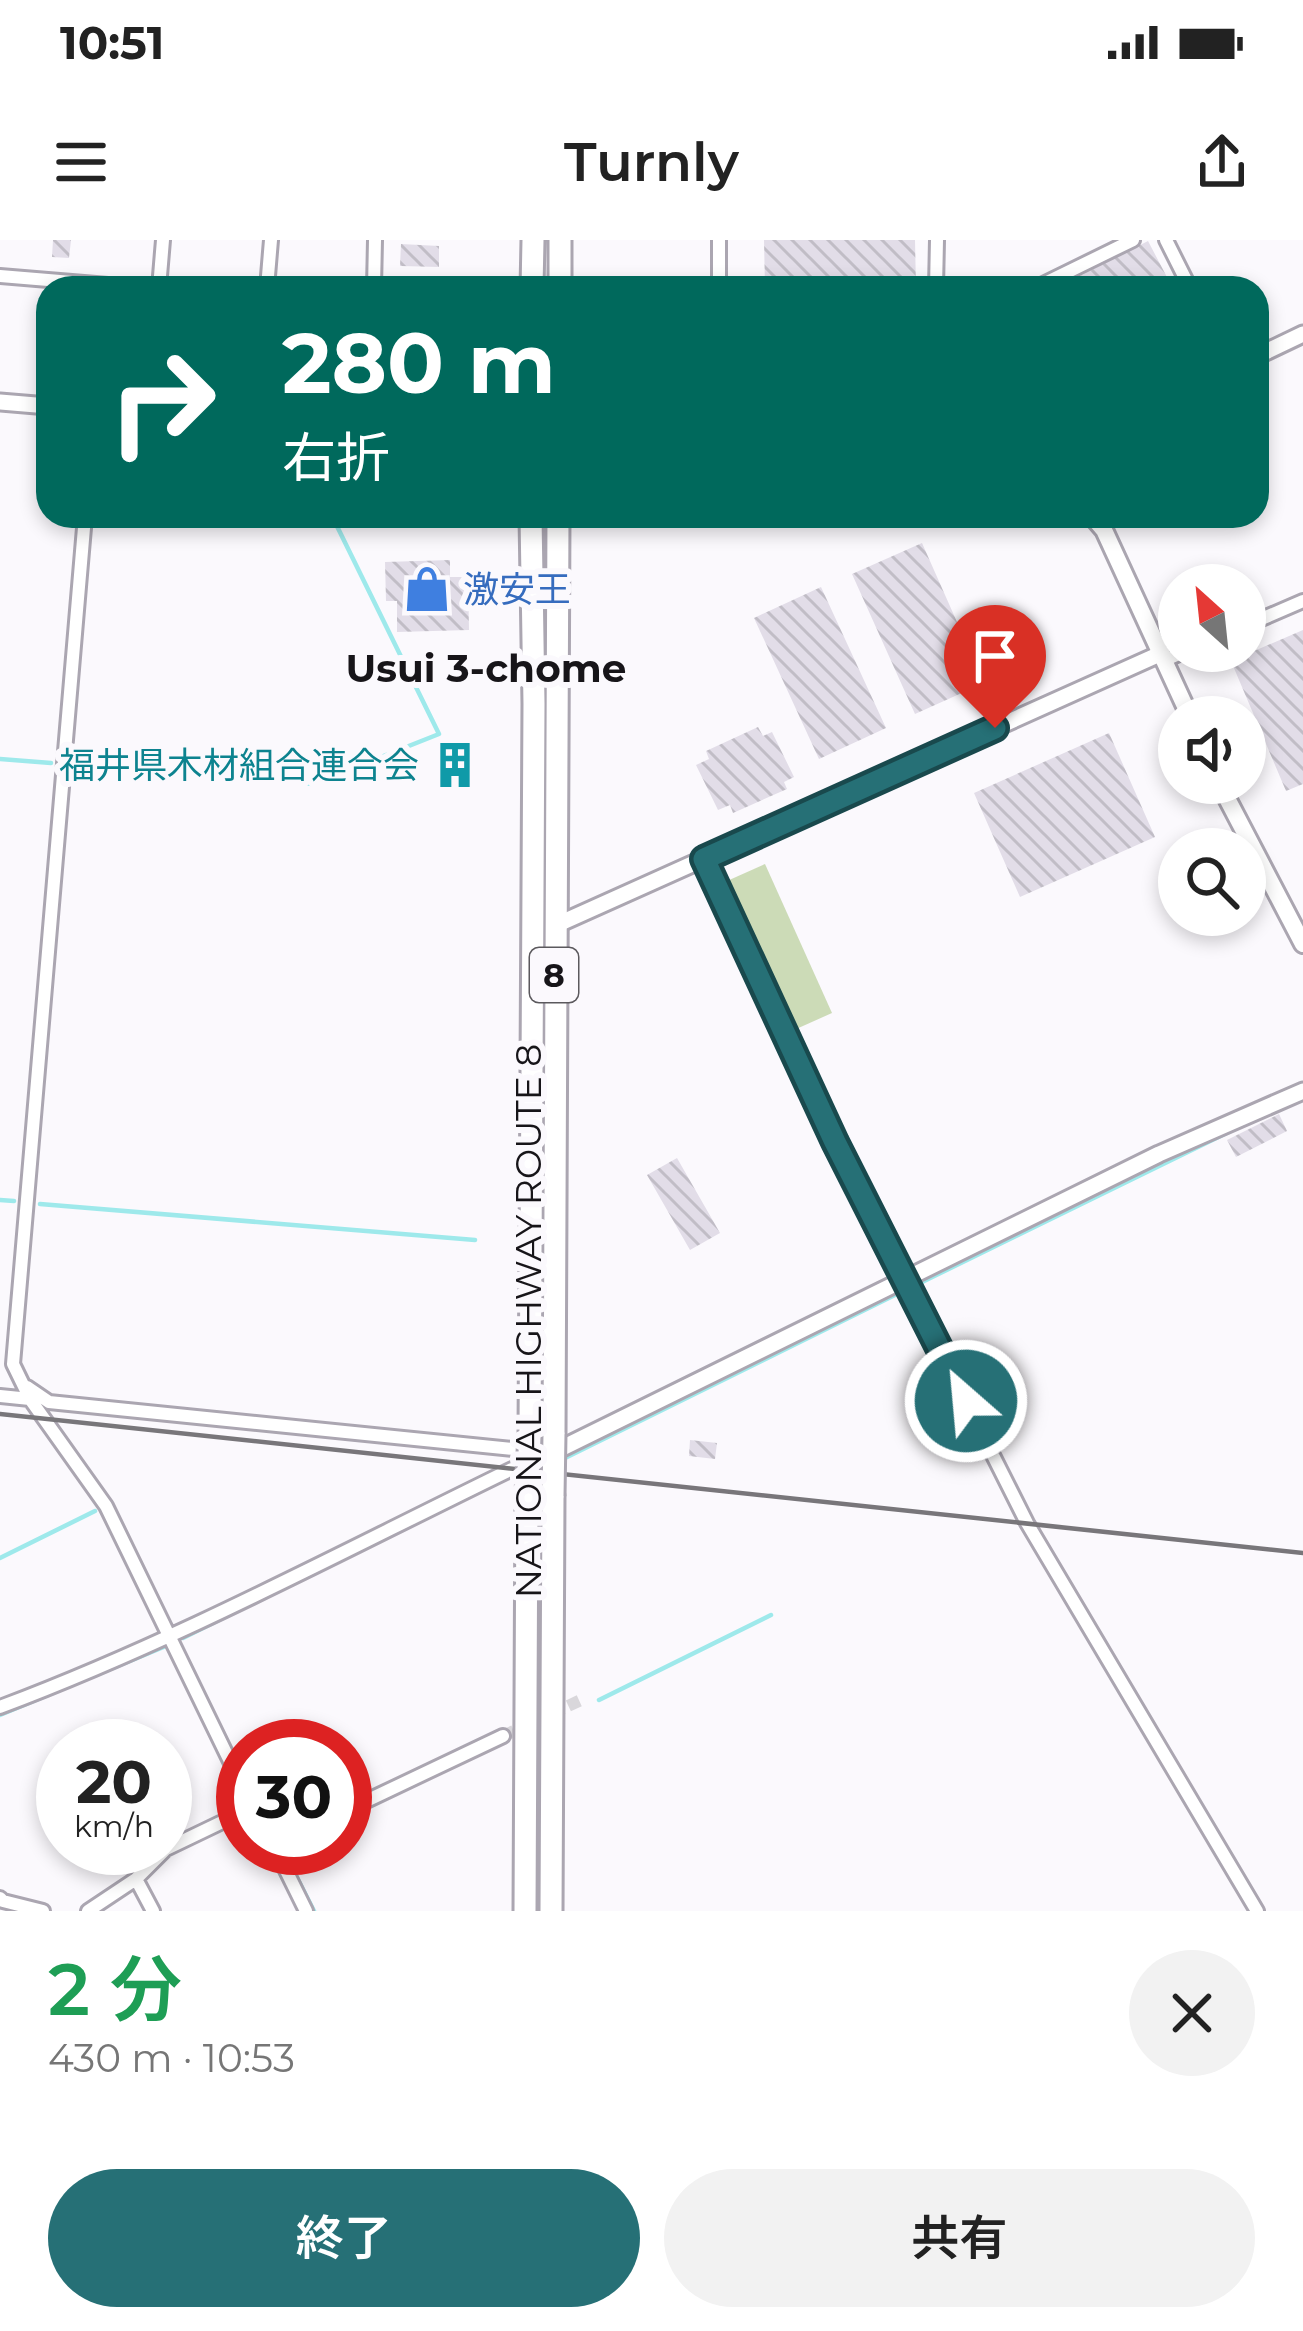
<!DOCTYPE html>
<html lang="ja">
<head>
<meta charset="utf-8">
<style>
	:root { --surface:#fff; --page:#f2f2f2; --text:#222; --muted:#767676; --accent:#267076 }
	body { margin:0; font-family:Montserrat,"Noto Sans JP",sans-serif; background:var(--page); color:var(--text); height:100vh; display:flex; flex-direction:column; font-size:45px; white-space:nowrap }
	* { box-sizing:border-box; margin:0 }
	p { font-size:39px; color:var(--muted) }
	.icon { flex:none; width:66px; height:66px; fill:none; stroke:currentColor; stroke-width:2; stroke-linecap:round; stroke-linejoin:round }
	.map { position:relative; height:1671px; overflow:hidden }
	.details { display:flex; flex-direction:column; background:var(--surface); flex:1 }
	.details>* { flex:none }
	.top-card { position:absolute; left:36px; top:36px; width:1233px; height:252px; border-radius:36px; box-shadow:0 6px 18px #0003; background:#00695c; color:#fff; overflow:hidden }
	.needle { width:78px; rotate:333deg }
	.fabs { position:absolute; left:1158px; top:324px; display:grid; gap:24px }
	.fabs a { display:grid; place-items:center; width:108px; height:108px; border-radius:50%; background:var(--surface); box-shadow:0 6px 18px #0003; font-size:60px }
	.speed { position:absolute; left:36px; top:1479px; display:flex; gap:24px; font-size:60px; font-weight:700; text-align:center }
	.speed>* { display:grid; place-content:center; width:156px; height:156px; border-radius:50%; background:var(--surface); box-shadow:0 6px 18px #0003; line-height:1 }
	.speed small { font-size:30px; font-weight:400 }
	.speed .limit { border:18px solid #d22; background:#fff; color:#111 }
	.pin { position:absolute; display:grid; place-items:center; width:102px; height:102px; color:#fff; margin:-123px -51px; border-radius:50% 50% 50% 0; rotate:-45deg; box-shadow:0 0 12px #0007 }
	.pin .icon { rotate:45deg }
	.me { position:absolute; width:132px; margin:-66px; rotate:333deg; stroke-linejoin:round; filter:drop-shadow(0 0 9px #0008) }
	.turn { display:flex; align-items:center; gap:42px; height:252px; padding:0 48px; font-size:54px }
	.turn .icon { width:156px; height:156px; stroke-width:2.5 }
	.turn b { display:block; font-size:84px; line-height:102px }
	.round { display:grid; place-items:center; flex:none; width:126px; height:126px; border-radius:63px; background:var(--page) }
	.head { display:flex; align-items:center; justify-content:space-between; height:204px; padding:0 48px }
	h1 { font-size:72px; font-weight:600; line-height:90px; color:#1e9e55 }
	.action { display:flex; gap:24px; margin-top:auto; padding:24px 48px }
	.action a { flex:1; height:138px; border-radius:72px; background:var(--accent); color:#fff; font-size:48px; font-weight:600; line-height:138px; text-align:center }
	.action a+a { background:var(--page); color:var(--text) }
	.status { display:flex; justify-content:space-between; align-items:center; height:84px; padding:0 60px; background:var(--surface); direction:ltr }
	.status svg { height:33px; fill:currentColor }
	header { display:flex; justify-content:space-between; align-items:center; height:156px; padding:0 48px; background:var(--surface); font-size:54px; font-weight:600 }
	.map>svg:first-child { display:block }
	.pitch { fill:#ccdbb7 }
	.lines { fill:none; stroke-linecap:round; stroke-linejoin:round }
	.stream { stroke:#9ee9eb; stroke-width:4.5 }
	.building { fill:url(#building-back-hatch) }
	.minor-tunnel { stroke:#d9d7db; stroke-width:12; stroke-dasharray:12 6; stroke-linecap:butt }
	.minor-casing { stroke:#aba6b1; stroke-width:18 }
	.tertiary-casing { stroke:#aba6b1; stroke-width:21 }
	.secondary-casing { stroke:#aba6b1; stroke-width:22 }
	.trunk-casing { stroke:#aba6b1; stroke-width:27 }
	.minor { stroke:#fff; stroke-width:12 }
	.tertiary { stroke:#fff; stroke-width:15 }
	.secondary { stroke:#fff; stroke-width:16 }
	.trunk { stroke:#fff; stroke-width:21 }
	.rail { stroke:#78767a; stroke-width:4.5 }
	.trunk-bridge-casing { stroke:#aba6b1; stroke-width:27; stroke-linecap:butt }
	.trunk-bridge { stroke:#fff; stroke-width:21 }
	.route-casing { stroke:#19494d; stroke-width:30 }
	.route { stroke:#267076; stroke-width:21 }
	.labels { text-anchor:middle; stroke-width:12; stroke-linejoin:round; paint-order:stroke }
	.shield { fill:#fbf9fd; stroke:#5b595d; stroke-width:3 }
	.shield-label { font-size:33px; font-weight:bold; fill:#171519 }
	.shop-label { font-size:36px; fill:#366cbe; stroke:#fbf9fd; text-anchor:start }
	.culture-label { font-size:36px; fill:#0d838f; stroke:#fbf9fd; text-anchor:end }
	.street-label { font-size:36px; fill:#171519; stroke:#fbf9fd }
	.neighbourhood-label { font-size:39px; font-weight:bold; fill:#171519; stroke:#fbf9fd }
</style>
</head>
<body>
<div class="status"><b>10:51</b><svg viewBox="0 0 49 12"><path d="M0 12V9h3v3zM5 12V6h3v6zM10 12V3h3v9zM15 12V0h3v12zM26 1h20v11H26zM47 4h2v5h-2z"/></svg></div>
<header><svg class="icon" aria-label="menu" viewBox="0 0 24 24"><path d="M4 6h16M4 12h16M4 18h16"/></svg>Turnly<svg class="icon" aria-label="share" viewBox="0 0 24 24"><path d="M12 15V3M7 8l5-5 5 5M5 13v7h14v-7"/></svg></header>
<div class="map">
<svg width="1303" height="1671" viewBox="0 0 1303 1671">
	<defs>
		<pattern id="building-back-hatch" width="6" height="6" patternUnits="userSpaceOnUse" patternTransform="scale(3)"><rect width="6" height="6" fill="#e2dde8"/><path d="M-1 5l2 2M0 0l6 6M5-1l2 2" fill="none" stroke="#c1bdc6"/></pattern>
	</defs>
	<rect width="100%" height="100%" fill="#fbf9fd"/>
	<path class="pitch" d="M765,624L832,773L794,790L727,641Z"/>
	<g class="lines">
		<path class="stream" d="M0,519L51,523
			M77,525L313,544L439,494L332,276
			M0,960L14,961
			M40,964L475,1000
			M918,1044L1243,885
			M559,1221L903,1051
			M0,1318L95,1271
			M183,1398L265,1357
			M599,1460L771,1375
			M0,1475L166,1406
			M282,1608L314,1671"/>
	</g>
	<path class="building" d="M53,0H71L69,18L52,17Z
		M764,0H915L916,48H765Z
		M1148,1L1169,41L1154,48H1057Z
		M401,4L439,6V27L400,26Z
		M447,276H477V284H448Z
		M922,303L984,443L915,474L852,334Z
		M450,320V337H468L469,390L397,392V361H386L385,322Z
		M821,347L886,488L819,519L754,378Z
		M1303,390V544L1286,551L1231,421Z
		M758,487L763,496L772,492L794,537L784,542L787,549L733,573L730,565L718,570L696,525L709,519L706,511Z
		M1109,493L1155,597L1020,657L974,553Z
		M455,500L473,543L455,550L437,507Z
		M1279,874L1287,891L1236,917L1227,900Z
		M677,918L720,993L690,1010L647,935Z
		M690,1200L717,1203L715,1219L689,1216Z"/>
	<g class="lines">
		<path class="minor-tunnel" d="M503,1496L581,1460"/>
		<defs>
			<path id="minor" d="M1166,0L1190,48
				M0,36L144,48
				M159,48L163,0
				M267,48L271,0
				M374,48L375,0
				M719,48V0
				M936,48L937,0
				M1035,48L1133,0
				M85,276L13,1124L30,1159L106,1266L243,1548
				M1245,386L1303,361
				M1165,420L1186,411
				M704,618L835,901L1027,1283L1257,1671
				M27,1147L49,1162L533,1211
				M0,1156L30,1159
				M0,1467C176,1401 343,1311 512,1229L552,1213
				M345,1571L503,1496
				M275,1608L306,1671
				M136,1639L153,1671
				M0,1658L3,1661L43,1671
				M88,1671L136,1639L166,1609L243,1572"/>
			<path id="tertiary" d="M1257,116L1303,94
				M0,162L48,166
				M554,686L1162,413
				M552,1213L1159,914L1303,851"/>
			<path id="secondary" d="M1092,276L1104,290L1190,477
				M1219,543L1303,704"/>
			<path id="trunk" d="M532,48L533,0
				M560,48V0
				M530,1193L534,464L531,276
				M554,1194L558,276
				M525,1671L527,1254
				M551,1671L553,1256"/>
		</defs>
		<use href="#minor" class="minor-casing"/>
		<use href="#tertiary" class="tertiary-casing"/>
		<use href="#secondary" class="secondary-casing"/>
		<use href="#trunk" class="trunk-casing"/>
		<use href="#minor" class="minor"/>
		<use href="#tertiary" class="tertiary"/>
		<use href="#secondary" class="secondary"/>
		<use href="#trunk" class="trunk"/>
		<path class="rail" d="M0,1174L1303,1313"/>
		<defs>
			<path id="trunk-bridge" d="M527,1254L530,1193
				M553,1256L554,1194"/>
		</defs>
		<use href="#trunk-bridge" class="trunk-bridge-casing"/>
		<use href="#trunk-bridge" class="trunk-bridge"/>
	</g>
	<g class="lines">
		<defs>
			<path id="route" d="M966,1161L835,902L704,619L995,488"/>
		</defs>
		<use href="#route" class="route-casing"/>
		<use href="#route" class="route"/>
	</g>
	<defs>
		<symbol id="shop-bare" viewBox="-9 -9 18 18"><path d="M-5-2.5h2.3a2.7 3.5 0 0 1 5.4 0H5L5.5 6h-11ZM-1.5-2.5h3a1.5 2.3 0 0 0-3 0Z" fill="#3f7fe0" stroke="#fbf9fd" stroke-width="2.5" paint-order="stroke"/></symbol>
		<symbol id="building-bare" viewBox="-9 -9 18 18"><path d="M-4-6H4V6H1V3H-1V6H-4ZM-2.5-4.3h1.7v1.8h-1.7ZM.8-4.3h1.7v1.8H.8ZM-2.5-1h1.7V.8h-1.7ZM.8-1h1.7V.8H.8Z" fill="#0f9aa8" stroke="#fbf9fd" stroke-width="2.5" paint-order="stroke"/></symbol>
	</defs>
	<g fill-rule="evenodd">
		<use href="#shop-bare" x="394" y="316" width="66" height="66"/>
		<use href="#building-bare" x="422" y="492" width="66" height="66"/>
	</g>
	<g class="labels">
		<rect class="shield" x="530" y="708" width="48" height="54" rx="9"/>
		<g class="shield-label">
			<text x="554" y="747">8</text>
		</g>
		<g class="shop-label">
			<text x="463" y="362">激安王</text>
		</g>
		<g class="culture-label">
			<text x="419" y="538">福井県木材組合連合会</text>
		</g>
		<g class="street-label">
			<text transform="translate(528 1081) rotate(-90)" y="13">NATIONAL HIGHWAY ROUTE 8</text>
		</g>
		<g class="neighbourhood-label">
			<text x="486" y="442">Usui 3-chome</text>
		</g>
	</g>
</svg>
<div class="fabs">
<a><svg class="needle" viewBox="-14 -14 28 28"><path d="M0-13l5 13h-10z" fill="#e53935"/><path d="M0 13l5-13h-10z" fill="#767676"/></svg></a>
<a><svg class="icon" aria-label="sound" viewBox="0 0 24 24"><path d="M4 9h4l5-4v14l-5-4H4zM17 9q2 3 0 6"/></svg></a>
<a><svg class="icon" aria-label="search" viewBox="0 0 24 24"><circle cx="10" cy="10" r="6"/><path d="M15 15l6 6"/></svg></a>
</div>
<div class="speed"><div>20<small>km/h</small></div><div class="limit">30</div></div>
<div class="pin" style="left:995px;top:488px;background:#d93025"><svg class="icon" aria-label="arrive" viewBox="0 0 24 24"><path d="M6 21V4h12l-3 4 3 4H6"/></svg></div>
<svg class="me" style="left:966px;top:1161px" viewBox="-20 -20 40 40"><circle r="17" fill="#267076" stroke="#fff" stroke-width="3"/><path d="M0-11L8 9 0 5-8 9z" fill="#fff"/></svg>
<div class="top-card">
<div class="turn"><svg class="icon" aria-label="right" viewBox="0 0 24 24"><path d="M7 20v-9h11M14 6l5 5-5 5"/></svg><div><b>280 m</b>右折</div></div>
</div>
</div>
<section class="details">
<div class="head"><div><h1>2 分</h1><p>430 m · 10:53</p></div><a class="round"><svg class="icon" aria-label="close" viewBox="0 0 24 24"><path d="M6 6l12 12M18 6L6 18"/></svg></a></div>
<div class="action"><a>終了</a><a>共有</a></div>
</section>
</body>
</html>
